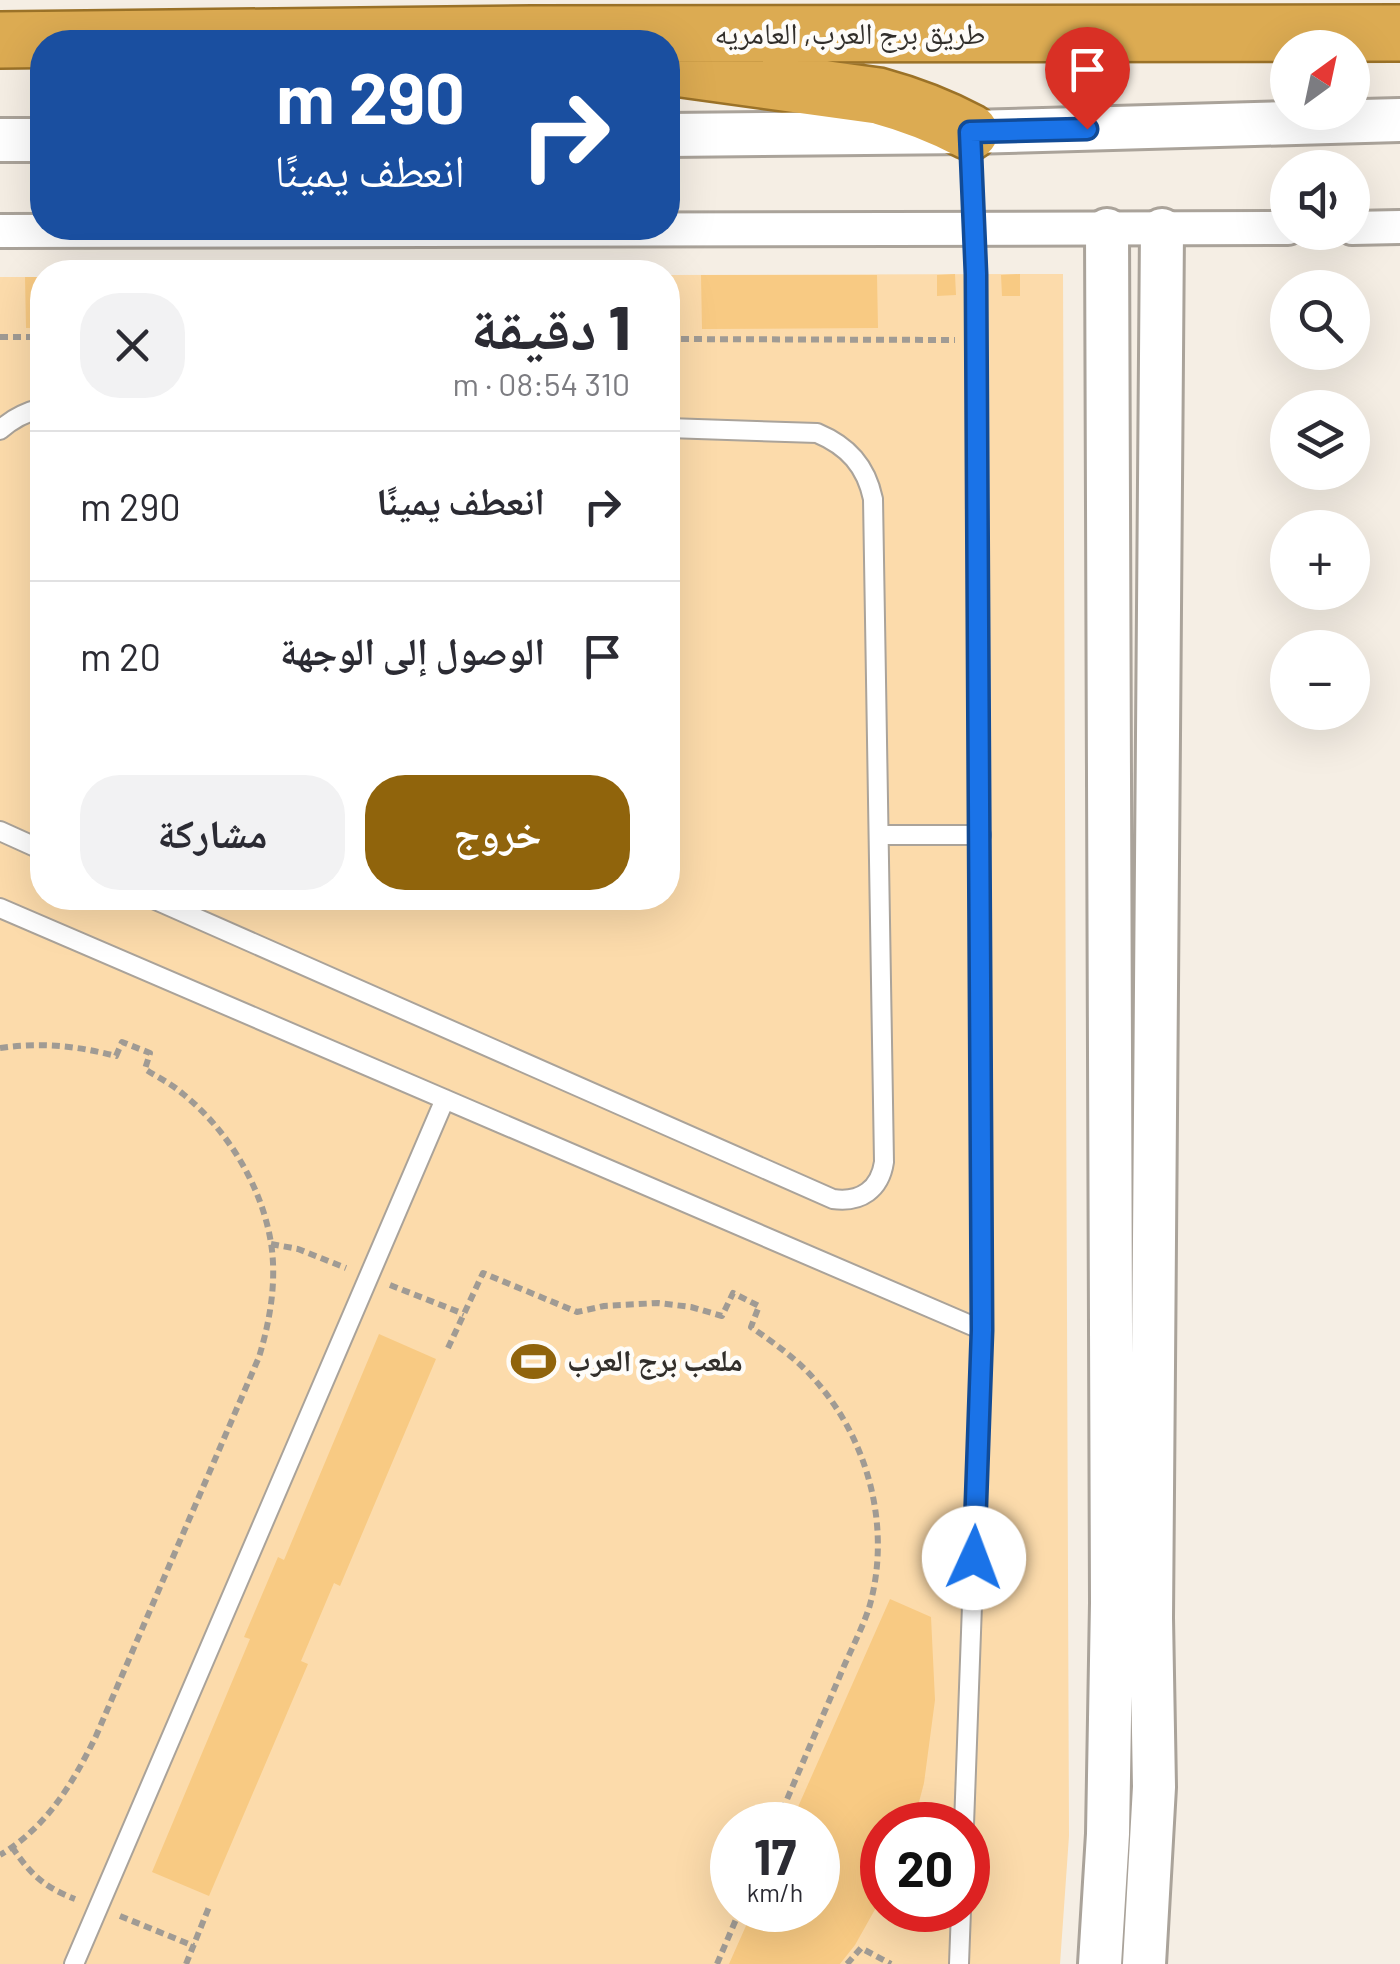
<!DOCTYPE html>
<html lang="ar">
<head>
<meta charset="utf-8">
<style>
	:root { --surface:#fff; --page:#f2f2f3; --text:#2b2b33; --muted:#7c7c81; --line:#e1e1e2; --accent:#90640c }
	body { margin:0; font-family:Barlow,"Noto Naskh Arabic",sans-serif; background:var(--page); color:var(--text); direction:rtl; height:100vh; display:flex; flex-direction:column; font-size:38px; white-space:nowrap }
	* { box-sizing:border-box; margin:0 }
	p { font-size:32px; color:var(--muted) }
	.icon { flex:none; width:55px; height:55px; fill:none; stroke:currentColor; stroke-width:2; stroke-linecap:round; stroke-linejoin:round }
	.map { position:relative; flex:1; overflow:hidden; direction:ltr }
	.panel { position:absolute; left:30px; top:260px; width:650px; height:650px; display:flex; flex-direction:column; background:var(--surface); border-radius:40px; box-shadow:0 10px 40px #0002; direction:rtl }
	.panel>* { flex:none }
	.guide { position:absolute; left:30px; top:30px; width:650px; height:210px; border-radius:40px; box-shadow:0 10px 40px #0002; direction:rtl; background:#1a4fa0; color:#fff; overflow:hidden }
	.needle { width:65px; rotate:33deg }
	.controls { position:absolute; left:1270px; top:30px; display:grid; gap:20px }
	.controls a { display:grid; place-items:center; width:100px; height:100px; border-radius:50%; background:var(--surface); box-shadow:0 10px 40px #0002; font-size:50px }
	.speed { position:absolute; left:710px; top:1802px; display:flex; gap:20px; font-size:50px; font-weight:700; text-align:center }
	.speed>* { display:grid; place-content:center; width:130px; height:130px; border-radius:50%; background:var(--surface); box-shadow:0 10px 40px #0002; line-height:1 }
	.speed small { font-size:25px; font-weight:400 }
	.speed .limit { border:15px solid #d22; background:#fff; color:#111 }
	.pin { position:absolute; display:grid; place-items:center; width:85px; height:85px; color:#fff; margin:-102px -42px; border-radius:50% 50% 50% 0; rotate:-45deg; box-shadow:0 0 10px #0007 }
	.pin .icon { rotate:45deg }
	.me { position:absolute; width:110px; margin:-55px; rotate:2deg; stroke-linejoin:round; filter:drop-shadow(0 0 8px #0008) }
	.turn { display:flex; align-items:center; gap:35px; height:210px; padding:0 50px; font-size:45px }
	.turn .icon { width:130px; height:130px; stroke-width:2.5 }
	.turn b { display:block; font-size:70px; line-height:85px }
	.round { display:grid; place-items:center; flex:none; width:105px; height:105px; border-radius:40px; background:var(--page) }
	.summary { display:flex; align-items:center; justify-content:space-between; height:170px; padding:0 50px }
	h1 { font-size:60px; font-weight:800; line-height:75px }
	.primary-button { display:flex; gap:20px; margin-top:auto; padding:20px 50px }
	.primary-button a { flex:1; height:115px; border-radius:40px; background:var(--accent); color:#fff; font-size:40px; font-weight:800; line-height:115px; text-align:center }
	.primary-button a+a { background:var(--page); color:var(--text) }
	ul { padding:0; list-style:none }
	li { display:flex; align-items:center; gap:30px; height:150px; padding:0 50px; border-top:2px solid var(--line) }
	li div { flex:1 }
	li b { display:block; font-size:38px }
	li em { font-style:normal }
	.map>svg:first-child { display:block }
	.green { fill:#fcdbab; fill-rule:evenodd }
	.building { fill:#f8ca83 }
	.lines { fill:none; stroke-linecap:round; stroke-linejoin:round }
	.service-casing { stroke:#aaa39a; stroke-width:22 }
	.minor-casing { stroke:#aaa39a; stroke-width:38 }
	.tertiary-casing { stroke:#aaa39a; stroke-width:48 }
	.trunk-casing { stroke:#9b7228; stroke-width:60 }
	.path { stroke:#a09b94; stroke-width:6; stroke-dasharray:8 5; stroke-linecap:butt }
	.service { stroke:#fff; stroke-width:18 }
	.minor { stroke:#fff; stroke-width:32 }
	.tertiary { stroke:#fff; stroke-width:42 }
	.trunk { stroke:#dcab52; stroke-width:55 }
	.route-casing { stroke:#114b97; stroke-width:25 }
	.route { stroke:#1a73e8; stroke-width:18 }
	.labels { text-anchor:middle; stroke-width:9; stroke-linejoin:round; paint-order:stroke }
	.street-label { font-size:30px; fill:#322f2b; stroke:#fefcf8 }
	.poi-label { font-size:30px; font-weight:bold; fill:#322f2b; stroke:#fefcf8; text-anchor:start }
</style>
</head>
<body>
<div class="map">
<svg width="1400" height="1964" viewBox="0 0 1400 1964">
	<rect width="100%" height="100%" fill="#f5eee4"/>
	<path class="green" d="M1063,274L1069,1836L1060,1964H0V277H42V898H668V275ZM732,1825H818V1910H732ZM882,1825H968V1910H882Z"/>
	<path class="building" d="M955,274L956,295L937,296V275Z
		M1020,274V296H1002L1001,275Z
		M701,275H877L878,328L702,329Z
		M25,277H42V328H26Z
		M379,1334L436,1359L340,1586L334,1583L301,1661L308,1664L209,1896L152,1872L250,1639L244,1637L278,1557L284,1560Z
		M890,1599L931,1617L935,1700L924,1783L913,1825H882V1897L855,1945L840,1964H729L753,1910H818V1825H790Z"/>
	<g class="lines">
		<defs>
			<path id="service" d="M0,430C13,418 26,412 42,408
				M0,831L42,850
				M879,835H981
				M151,898L833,1199C861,1203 880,1189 884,1162L873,499C866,466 848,446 817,433L668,428
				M0,908L982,1330
				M964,1825L982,1330L976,275L970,136
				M74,1964L445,1099
				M959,1964L961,1910"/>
			<path id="minor" d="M1352,228L1400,227
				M0,231L1288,228"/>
			<path id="tertiary" d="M668,135L970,132L1400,120
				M0,140H42
				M1100,1964L1108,1834L1112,1603L1107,230
				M1144,1964L1154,1787L1151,1618L1162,230"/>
			<path id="trunk" d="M0,40L532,34L1400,33
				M668,67L878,96C911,105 940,116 970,132"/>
		</defs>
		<use href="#service" class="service-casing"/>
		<use href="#minor" class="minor-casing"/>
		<use href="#tertiary" class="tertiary-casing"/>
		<use href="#trunk" class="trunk-casing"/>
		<path class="path" d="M0,337H42
			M668,339L955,340
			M0,1048C41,1042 77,1046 116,1056L122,1042L150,1053L145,1069C157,1077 172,1084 183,1094C228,1130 262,1187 271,1243C277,1281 270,1321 259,1357L96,1736C73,1783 47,1827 0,1855
			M271,1244L298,1249L346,1268
			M390,1285L464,1314
			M448,1348L483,1273L577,1312L604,1306L658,1303L691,1307L722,1316L733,1293L759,1306L751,1327C774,1343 797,1359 815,1380C869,1441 892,1529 869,1608C861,1632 848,1655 839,1678C818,1727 797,1776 776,1825
			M12,1847C31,1875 44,1887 75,1899
			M120,1916L194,1946
			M186,1964L209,1907
			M717,1964L740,1910
			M847,1964L861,1948L891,1964"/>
		<use href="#service" class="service"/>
		<use href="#minor" class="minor"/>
		<use href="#tertiary" class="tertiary"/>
		<use href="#trunk" class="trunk"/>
	</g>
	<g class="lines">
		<defs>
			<path id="route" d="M974,1558L982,1330L976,274L970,132L1087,129"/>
		</defs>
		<use href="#route" class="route-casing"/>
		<use href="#route" class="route"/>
	</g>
	<defs>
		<symbol id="stadium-bare" viewBox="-9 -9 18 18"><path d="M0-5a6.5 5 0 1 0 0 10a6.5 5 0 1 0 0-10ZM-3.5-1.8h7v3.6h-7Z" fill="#90640c" stroke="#fefcf8" stroke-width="2.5" paint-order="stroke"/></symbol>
	</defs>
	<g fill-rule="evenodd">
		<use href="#stadium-bare" x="502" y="1330" width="63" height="63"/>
	</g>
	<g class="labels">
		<g class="street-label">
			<text x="850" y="44">طريق برج العرب, العامريه</text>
		</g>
		<g class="poi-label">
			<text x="567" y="1371">ملعب برج العرب</text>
		</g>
	</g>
</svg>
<div class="controls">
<a><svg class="needle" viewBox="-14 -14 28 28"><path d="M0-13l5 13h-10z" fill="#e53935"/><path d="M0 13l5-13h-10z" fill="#7c7c81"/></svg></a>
<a><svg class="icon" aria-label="sound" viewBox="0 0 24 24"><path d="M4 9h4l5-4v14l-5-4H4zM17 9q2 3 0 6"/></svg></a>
<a><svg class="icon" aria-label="search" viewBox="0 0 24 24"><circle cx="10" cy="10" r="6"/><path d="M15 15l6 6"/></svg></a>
<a><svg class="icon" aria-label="layers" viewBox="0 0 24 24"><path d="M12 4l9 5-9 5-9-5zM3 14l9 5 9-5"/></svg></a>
<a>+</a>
<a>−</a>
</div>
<div class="speed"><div>17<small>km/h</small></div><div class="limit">20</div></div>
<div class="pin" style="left:1087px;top:129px;background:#d93025"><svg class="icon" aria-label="arrive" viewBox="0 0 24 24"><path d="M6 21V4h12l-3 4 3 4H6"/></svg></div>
<svg class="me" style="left:974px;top:1558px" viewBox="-20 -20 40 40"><circle r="19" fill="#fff"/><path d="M0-13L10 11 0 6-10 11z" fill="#1a73e8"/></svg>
<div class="guide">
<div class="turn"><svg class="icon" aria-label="right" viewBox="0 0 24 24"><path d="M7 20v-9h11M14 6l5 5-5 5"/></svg><div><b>290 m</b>انعطف يمينًا</div></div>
</div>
<section class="panel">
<div class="summary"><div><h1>1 دقيقة</h1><p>310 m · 08:54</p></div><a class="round"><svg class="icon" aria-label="close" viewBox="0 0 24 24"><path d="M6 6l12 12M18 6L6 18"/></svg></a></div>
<ul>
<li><svg class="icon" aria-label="right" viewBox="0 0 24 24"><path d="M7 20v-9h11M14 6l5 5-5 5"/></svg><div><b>انعطف يمينًا</b></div><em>290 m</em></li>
<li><svg class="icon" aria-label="arrive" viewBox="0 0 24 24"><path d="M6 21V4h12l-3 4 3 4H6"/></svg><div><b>الوصول إلى الوجهة</b></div><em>20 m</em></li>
</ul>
<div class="primary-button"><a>خروج</a><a>مشاركة</a></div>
</section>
</div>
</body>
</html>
